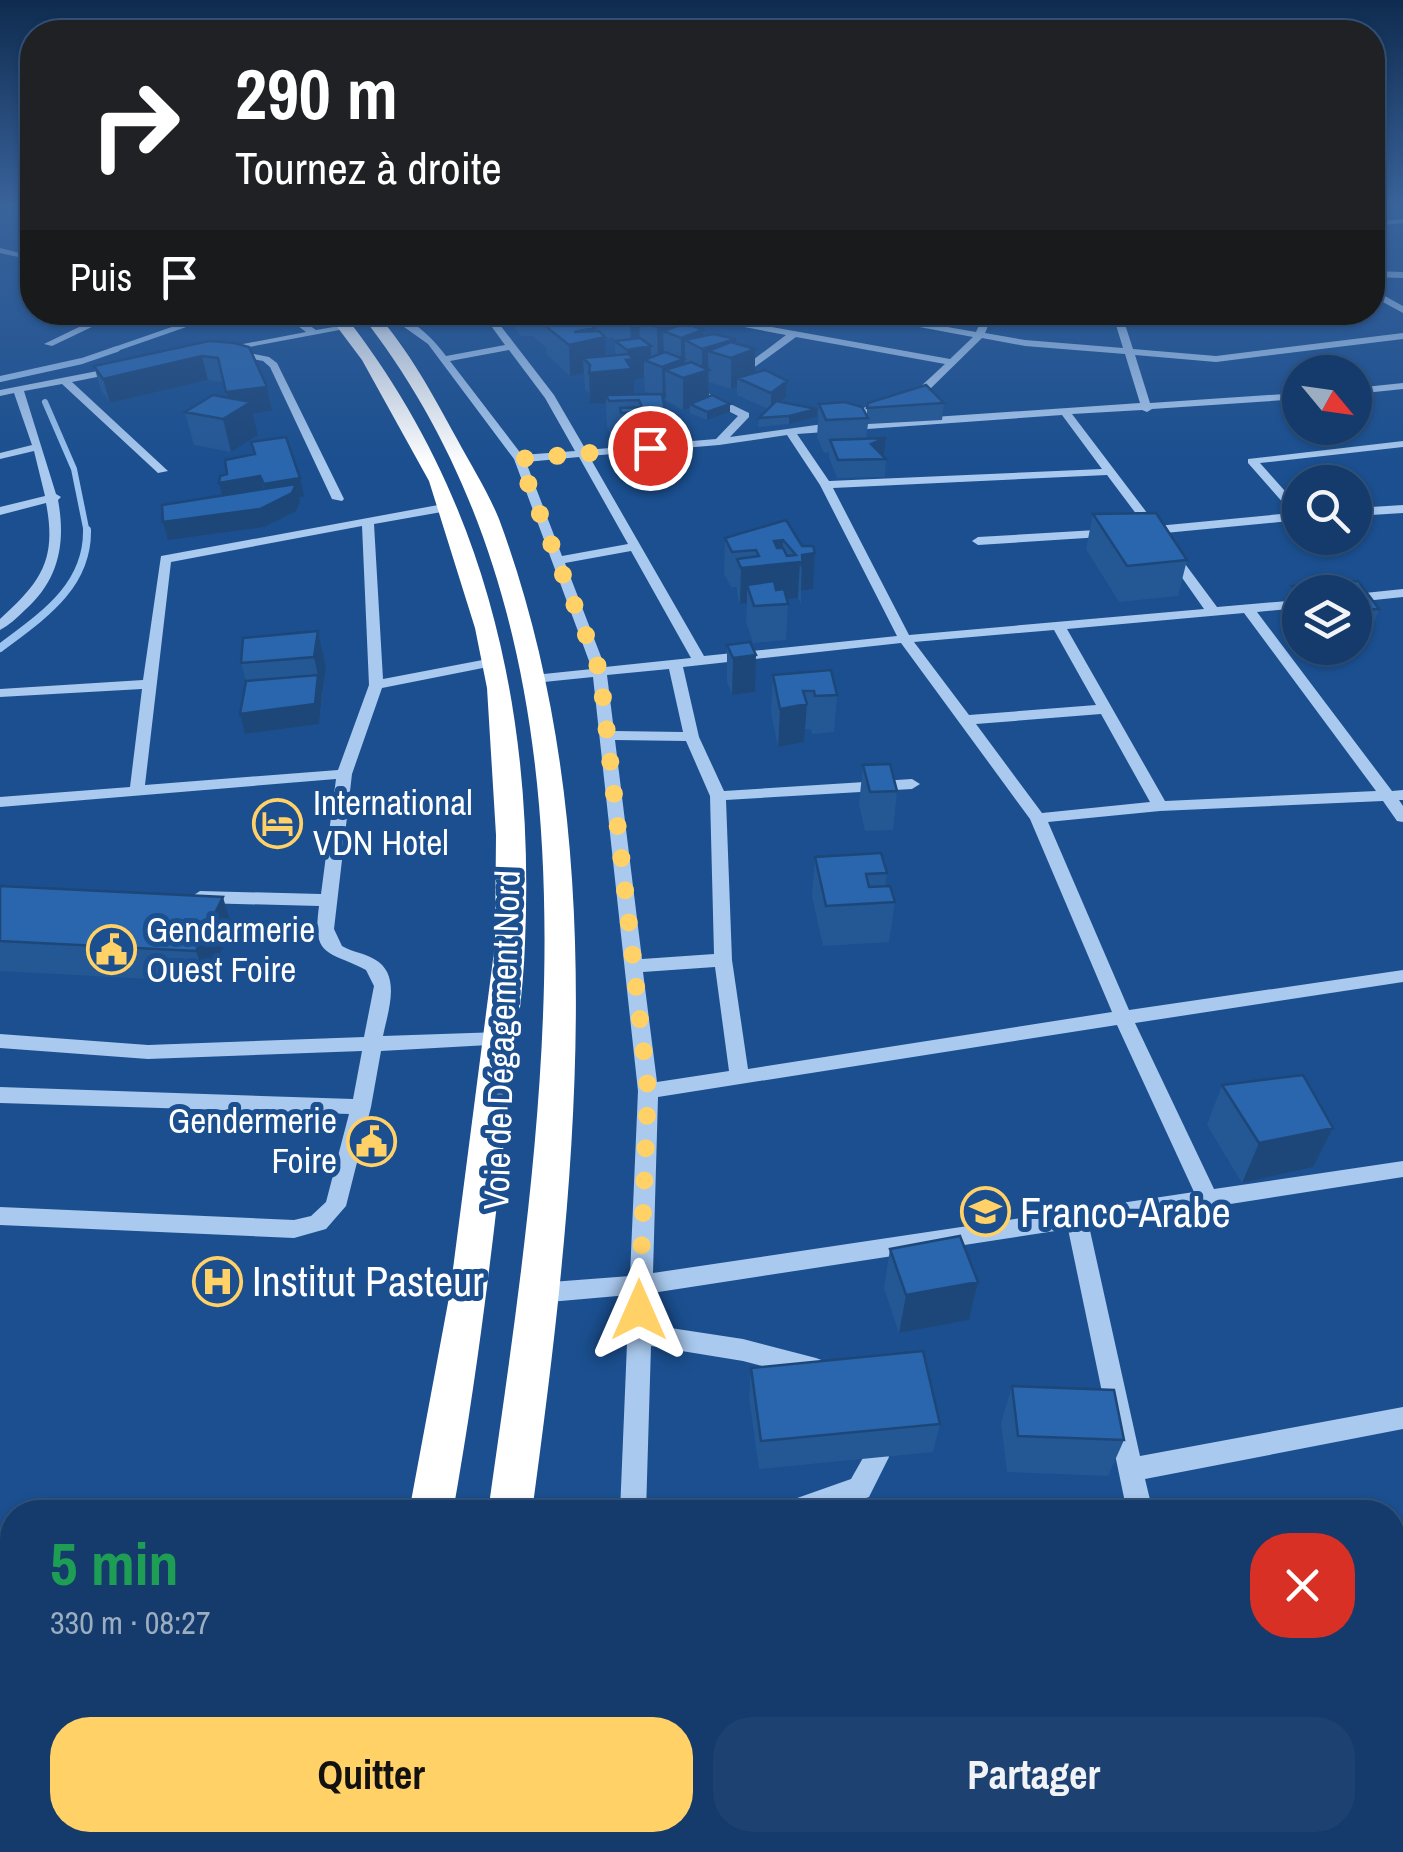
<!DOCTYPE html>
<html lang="fr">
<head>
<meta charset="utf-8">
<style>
	:root { --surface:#143b6b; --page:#1d4271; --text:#f1f3f6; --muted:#9dadc1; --line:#33557e; --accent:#ffd166 }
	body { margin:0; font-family:"Archivo Narrow",sans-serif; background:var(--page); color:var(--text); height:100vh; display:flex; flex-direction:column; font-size:38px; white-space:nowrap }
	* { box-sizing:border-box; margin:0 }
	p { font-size:32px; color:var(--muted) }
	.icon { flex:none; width:55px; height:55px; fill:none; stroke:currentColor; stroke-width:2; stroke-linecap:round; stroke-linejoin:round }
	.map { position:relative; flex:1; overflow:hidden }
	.details { position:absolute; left:0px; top:1500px; width:1405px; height:352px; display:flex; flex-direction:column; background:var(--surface); border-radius:40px 40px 0 0; box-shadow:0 2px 8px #0004,0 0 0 2px var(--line) }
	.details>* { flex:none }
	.hud { position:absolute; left:20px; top:20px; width:1365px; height:305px; border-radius:40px; box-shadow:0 2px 8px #0004,0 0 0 2px var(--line); background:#202124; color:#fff; overflow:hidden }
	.needle { width:65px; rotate:119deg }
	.fabs { position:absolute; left:1282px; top:355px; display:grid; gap:20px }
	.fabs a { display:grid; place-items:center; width:90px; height:90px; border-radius:50%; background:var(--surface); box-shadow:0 2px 8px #0004,0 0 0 2px var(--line); font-size:50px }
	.pin { position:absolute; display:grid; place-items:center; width:85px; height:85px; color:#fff; margin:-42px; border:5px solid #fff; border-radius:50%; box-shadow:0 2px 10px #0007 }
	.me { position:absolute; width:110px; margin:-55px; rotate:0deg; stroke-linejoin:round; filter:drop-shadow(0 0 8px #0008) }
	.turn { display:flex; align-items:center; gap:35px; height:210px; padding:0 50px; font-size:45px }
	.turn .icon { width:130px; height:130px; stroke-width:2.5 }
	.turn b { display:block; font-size:70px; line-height:85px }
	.then { display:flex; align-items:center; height:95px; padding:0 50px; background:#0003; gap:20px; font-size:38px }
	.round { display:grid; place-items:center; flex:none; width:105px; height:105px; border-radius:40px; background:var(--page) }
	.summary { display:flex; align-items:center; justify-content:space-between; height:170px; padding:0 50px }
	h1 { font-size:60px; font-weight:700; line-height:75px; color:#1e9e55 }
	.primary-button { display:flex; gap:20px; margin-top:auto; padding:20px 50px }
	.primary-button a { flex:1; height:115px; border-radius:40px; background:var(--accent); color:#111; font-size:40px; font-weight:700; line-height:115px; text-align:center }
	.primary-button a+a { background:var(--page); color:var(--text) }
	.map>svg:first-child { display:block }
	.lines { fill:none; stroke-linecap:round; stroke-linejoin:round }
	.stream-far2 { stroke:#9cc4f0; stroke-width:5 }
	.stream-far1 { stroke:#9cc4f0; stroke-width:6 }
	.stream { stroke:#9cc4f0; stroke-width:8 }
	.minor { fill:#a9c9ee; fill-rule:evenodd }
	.highway { fill:#fff; fill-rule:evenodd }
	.wall { fill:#245895; fill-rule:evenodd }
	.shaded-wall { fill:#1d4779; fill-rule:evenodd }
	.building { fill:#2a66ad; stroke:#1d4779; stroke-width:2.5; fill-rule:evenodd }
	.route { stroke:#ffd166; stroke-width:18; stroke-dasharray:0 32.4 }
	.labels { text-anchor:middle; stroke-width:10; stroke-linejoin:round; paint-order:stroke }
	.poi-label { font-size:35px; fill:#fff; stroke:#1b4f8f; text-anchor:start }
	.street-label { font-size:35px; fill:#fff; stroke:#1b4f8f }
	.near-poi-label { font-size:42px; fill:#fff; stroke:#1b4f8f; text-anchor:start }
</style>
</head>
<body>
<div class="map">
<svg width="1403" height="1852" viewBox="0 0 1403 1852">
	<rect width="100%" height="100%" fill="#1b4f8f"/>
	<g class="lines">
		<path class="stream-far2" d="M110,351L222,312"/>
		<path class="stream-far1" d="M0,379L82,361L117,349
			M45,402L74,469L87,533"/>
		<path class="stream" d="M0,648C41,617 88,587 87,530"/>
		<path class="minor" d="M1403,219V223L1372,226V222Z
			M0,248L32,256V260L0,253Z
			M1372,271L1403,272V278L1372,277Z
			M1372,289L1403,306V313L1372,296Z
			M110,312H123L52,346L44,344Z
			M279,312H290L316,330L345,325L350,328L222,352L217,349L306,332Z
			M383,312C407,312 433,338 446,356L505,345L481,312H490L554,395L586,450L716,439L738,416L683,388V384L687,383L749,413V417L730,437L816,425L1140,403L1125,354L1025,346L982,338L927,392L842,422L837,419L838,417L919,388L945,364L796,337L745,374L740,371L741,369L786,335L666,312H688L950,359L973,337L839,312H862L976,332L985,312H994L985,333L1025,340L1123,348L1112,312H1121L1133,349L1216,356L1403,333V339L1216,362L1135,355L1150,403L1300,393V399L1152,409L1147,412L1142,410L1072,414L1157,526L1292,513L1248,463V459L1403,441V447L1260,463L1300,508V520L1144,535L1138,531L1146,527L1107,475L833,488L909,635L1204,609L1164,552L1170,548L1174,549L1217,607L1300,600V608L1257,612L1392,791L1403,790V800H1399L1403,806V822L1397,821L1383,801L1160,811L1048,822L1129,1010L1403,970V982L1135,1023L1214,1189L1403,1161V1177L1089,1226L1140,1456L1403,1407V1429L1145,1479L1153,1512H1127L1068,1229L652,1293L651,1325L743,1339L816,1358L824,1361L828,1369L824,1377L816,1380L743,1361L651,1346L646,1512H620L629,1295L538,1303L530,1300L527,1293L530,1286L538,1283L630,1276L638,1091L593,677L534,683L527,679L534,675L592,669L514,459L428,344ZM509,350L545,398L575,451L522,455L450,361ZM1062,415L1102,469L829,481L797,434ZM787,435L820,485L897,636L704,656L589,456L719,445ZM579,457L628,544L562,556L526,462ZM631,551L691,658L605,667L565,563ZM1244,613L1376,791L1165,801L1067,629ZM1054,630L1096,705L969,715L914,642ZM901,643L1030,819L1112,1012L748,1069L732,960L726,800L912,789L920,784L912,779L724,791L699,737L683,667ZM669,669L683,732L614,731L607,675ZM1101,714L1150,802L1042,813L976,724ZM615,740L686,741L710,796L714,954L642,959ZM715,967L729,1071L657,1082L643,972ZM1117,1025L1194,1192L1081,1209L1076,1207L1068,1211L653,1273L658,1097Z
			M234,350L269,357L277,363L344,499L342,501L332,499L270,367L263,361L231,355L229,353Z
			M118,367L123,370L122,372L72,382L168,471L158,473L62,384L24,391L56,494L61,497L58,500C66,543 59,580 25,610C17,618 9,625 0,630V619C41,582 57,560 46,503L0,515V507L45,496L34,451L0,459V453L32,445L14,393L0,396V390Z
			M1403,383V389L1355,394V388Z
			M449,503L453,504V510L374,524L383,679L493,658L500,662L493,666L382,688L352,774L334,929L342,946C352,952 364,953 374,959C402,974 388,1011 383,1036L500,1032L507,1034L510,1039L507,1044L381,1051L371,1107L346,1206L326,1229L294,1238L0,1225V1207L294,1220L311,1216L326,1202L349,1114L0,1103V1087L353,1099L362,1051L148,1059L0,1048V1034L148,1045L364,1037L374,986L366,970C328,950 312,958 319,906L200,903L191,897L200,891L321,894L336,779L0,807V797L130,787L142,689L0,697V689L143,680L161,556ZM362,526L369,685L338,770L145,785L171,562Z
			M1403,505V513L1355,516V508Z
			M1113,529L1117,530V536L978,545L972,541L978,537Z
			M1403,589V597L1355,602V594Z
			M877,1445L886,1449L889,1457L869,1497L826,1512H779L783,1503L851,1479L868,1449Z
			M0,1528L12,1529V1555L0,1554Z
			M1403,1736V1764L1392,1766V1738Z
			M0,1831L12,1833V1840H46L54,1852H0Z
			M581,1840H611L610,1852H580Z
			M804,1840H834L835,1852H805Z
			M1193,1840H1223L1225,1852H1195Z"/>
		<path class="highway" d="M326,312H342C487,495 535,713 525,943C523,1003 512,1064 506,1123C492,1254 476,1383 453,1512H409L450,1292L495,944L496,835L487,688L475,628L429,481L362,360Z
			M359,312H375C409,350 433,395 457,439C471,465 488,492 499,519C616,835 576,1186 532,1512H488C543,1120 625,648 359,312Z
			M336,1840H388L385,1852H333Z
			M426,1840H478L475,1852H423Z"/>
	</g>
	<path class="wall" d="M513,312H654L655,317L680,321L681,325L703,330V336L736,339V344L755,349V373L787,381L786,397L780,402L817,409V417L789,424L758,427L759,418L768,409L737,395V387L731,389L709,382V397L730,412L707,420L690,413V408L683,410L666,401V397L663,398L665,410V443L622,446L621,433H610L607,428L606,403L590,404V394L585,389L584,373L570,376L547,355L546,347L534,338V336H521L514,326ZM603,335L608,338L614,337L616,355L606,356ZM644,378L645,391L653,395H633L634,380Z
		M234,343L267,387L272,411L253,414L258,435L231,452L194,445L185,412L227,398L223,382L208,380L110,403L101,390L94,366Z
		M944,403L942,420L868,424L866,439L886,438L883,456L886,459L885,477L837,478L829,457V452L824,453L817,437L819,404L867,416V408Z
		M1093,514L1187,560L1178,596L1119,602L1086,549Z
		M786,520L802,546L815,553L813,589L801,591V604L798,598L786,599L788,604L786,640L753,643L746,621L747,603L740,604L737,594V587H731L724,574L725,538Z
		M1358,581L1379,609L1366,645L1355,646V592H1300V648H1301H1296L1280,622L1292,586Z
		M318,631L326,668L319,724L245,734L246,681L241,663Z
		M727,645L755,692L732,695L727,682Z
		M773,675L837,695L834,732L812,734L811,729H805L804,742L778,747L771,712Z
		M863,765L897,791L893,830L865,831L859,804Z
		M815,857L887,873L885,886L895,902L889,942L823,946L812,896Z
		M0,886L232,928L207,982L0,971Z
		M1222,1085L1333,1128L1313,1167L1242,1183L1207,1125Z
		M890,1249L978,1282L969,1320L899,1333L884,1288Z
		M751,1368L940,1424L933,1452L759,1469L749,1397Z
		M1012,1386L1124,1440L1108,1476L1007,1472L1001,1423Z"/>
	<path class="shaded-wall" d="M582,312L583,330L589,328L588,312H593L595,339L605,337L606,367L590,365L583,360L584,373L570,376L569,345L549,329L548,321Z
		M645,312H654L655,326L639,321L640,344L631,348L630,318Z
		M680,321L681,338L703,330V348L736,339V356L755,349V380L737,378V387L731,389V358L708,351L709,402L690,404V408L683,410V378L665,370L666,397L663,399L662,367L681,360V338L663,331L664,356L658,358L657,327ZM685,340L702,349V373L685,367Z
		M651,346V363L644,360V378L634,380V400L606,395V403L590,404L589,373L627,360V350Z
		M202,356L208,380L110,403L103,379Z
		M787,381L786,397L771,410V393Z
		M267,387L272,411L253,414L258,435L231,452L223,419L231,415L226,392Z
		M730,404V412L707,420V412Z
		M817,409V417L789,424V416Z
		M886,438L884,455L875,459L871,444Z
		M260,476L264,493L224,501L219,483Z
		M300,478L304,496L299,497L300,502L296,511L264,527L168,540L163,522L268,502L264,484Z
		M783,540L782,564L800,562L798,598L753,603L747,585V603L740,604L741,568L773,565L774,541Z
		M815,553L813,589L801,591L802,555Z
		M318,631L326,668L322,695L314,657Z
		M756,655L755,692L732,695L733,658Z
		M318,675L322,695L319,724L245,734L240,714Z
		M807,704L804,742L778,747L780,709Z
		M223,897L232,928L207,982L196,951Z
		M1333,1128L1313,1167L1242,1183L1259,1143Z
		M978,1282L969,1320L899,1333L906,1295Z"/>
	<path class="building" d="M538,312H582L548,321Z
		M616,312H645L630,318Z
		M666,314L680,321L657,327L639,321Z
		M582,318L595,328L574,332L599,331L605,337L569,345L544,325Z
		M686,323L703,330L681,338L663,331Z
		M713,334L736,339L702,349L685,340Z
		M640,338L651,346L627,350L615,341Z
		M209,341L234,343L249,347L267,387L226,392L218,358L202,356L103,379L94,366Z
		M731,342L755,349L731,358L708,351Z
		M665,352L684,359L662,367L644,360Z
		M629,354L633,359L626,360L632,369L589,373L590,365L583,358Z
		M691,362L709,370L683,378L665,370Z
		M765,370L787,381L771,393L737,378Z
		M926,385L944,403L867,408L868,403Z
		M662,394L665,410L621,413L620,408L642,407L639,400L609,401L606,395Z
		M213,395L251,402L223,419L185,412Z
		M712,395L730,404L707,412L690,404Z
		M776,401L817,409L789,416L759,418Z
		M845,402L862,407L868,418L826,420L819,404Z
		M286,437L300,478L264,484L260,476L219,483L220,476L227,474L225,460L255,454L251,442Z
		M886,438L871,444L886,459L838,460L830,440Z
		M296,484L292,493L260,509L163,522L162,505Z
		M1156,513L1187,560L1127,566L1093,514Z
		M786,520L802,546H813L815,553L802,555L803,568L800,562L741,568L737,559L759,556L756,550L732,552L725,538ZM783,540L796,555L787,556L783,548H777L774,541Z
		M774,581L776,590L784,589L788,604L754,606L747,585Z
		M1358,581L1379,609L1355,610V592H1300V598L1292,586Z
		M318,631L314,657L241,663L243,638Z
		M750,642L756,655L733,658L727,645Z
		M831,670L837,695L815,696L814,691H803L807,704L780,709L773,675Z
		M318,675L315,704L240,714L246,681Z
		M890,764L897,791L870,792L863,765Z
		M881,853L887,873L866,874L869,887L890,886L895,902L826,906L815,857Z
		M0,886L223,897L196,951L0,941Z
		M1303,1075L1333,1128L1259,1143L1222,1085Z
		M960,1236L978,1282L906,1295L890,1249Z
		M923,1351L940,1424L761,1441L751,1368Z
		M1012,1386L1114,1390L1124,1440L1018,1436Z"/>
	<linearGradient id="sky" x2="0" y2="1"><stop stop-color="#0f2b4f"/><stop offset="0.44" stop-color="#39639b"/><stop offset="1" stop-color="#39639b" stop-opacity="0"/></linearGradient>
	<rect width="1403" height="465" fill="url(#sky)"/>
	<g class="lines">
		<path class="route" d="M639,1310L648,1090L600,672L519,459L650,448"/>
	</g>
	<defs>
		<symbol id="hotel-ring" viewBox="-11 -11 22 22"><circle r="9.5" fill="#1b4f8f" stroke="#ffd166" stroke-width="1.5"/><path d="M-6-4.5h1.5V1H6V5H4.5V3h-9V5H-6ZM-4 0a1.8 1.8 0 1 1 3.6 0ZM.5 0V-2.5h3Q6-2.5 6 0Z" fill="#ffd166"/></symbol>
		<symbol id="civic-ring" viewBox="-11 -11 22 22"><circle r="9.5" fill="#1b4f8f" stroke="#ffd166" stroke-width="1.5"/><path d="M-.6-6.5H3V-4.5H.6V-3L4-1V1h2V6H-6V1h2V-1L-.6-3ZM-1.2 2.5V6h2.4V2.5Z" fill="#ffd166"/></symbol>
		<symbol id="school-ring" viewBox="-11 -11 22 22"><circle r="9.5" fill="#1b4f8f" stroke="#ffd166" stroke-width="1.5"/><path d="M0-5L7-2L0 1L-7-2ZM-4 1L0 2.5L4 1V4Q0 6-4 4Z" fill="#ffd166"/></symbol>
		<symbol id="hospital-ring" viewBox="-11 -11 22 22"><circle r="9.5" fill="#1b4f8f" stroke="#ffd166" stroke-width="1.5"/><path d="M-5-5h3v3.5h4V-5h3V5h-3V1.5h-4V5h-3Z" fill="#ffd166"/></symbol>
	</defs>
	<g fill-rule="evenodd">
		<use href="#hotel-ring" x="250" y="796" width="55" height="55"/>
		<use href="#civic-ring" x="84" y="922" width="55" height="55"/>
		<use href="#civic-ring" x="344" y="1114" width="55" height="55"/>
		<use href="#school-ring" x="958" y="1184" width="55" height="55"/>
		<use href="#hospital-ring" x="190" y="1254" width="55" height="55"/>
	</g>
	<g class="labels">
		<g class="poi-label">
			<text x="313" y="815">International<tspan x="313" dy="40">VDN Hotel</tspan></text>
			<text x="146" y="942">Gendarmerie<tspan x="146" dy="40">Ouest Foire</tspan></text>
			<text x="337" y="1133" text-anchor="end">Gendermerie<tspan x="337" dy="40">Foire</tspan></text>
		</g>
		<g class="street-label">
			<text transform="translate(502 1040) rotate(-88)" y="12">Voie de Dégagement Nord</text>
		</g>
		<g class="near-poi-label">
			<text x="1020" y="1227">Franco-Arabe</text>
			<text x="252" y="1296">Institut Pasteur</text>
		</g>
	</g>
</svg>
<div class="fabs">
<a><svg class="needle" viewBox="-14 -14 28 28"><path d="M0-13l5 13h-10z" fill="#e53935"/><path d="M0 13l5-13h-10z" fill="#9dadc1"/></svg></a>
<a><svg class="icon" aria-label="search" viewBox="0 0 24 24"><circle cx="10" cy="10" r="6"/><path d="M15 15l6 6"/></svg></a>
<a><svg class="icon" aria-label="layers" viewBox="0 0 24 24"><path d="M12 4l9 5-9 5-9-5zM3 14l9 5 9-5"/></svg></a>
</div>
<div class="pin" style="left:650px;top:448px;background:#d93025"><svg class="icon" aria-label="arrive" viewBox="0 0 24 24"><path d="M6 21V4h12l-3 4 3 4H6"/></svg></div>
<svg class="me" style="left:639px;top:1310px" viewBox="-20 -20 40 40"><path d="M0-17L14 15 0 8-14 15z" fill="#ffd166" stroke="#fff" stroke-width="4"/></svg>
<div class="hud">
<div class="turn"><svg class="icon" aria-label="right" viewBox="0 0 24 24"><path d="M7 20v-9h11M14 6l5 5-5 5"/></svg><div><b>290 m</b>Tournez à droite</div></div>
<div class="then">Puis<svg class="icon" aria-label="arrive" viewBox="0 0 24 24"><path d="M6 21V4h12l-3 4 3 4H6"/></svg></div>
</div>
<section class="details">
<div class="summary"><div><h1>5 min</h1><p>330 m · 08:27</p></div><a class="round" style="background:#d93025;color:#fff"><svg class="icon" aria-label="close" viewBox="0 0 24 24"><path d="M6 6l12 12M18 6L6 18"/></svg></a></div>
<div class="primary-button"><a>Quitter</a><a>Partager</a></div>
</section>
</div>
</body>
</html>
